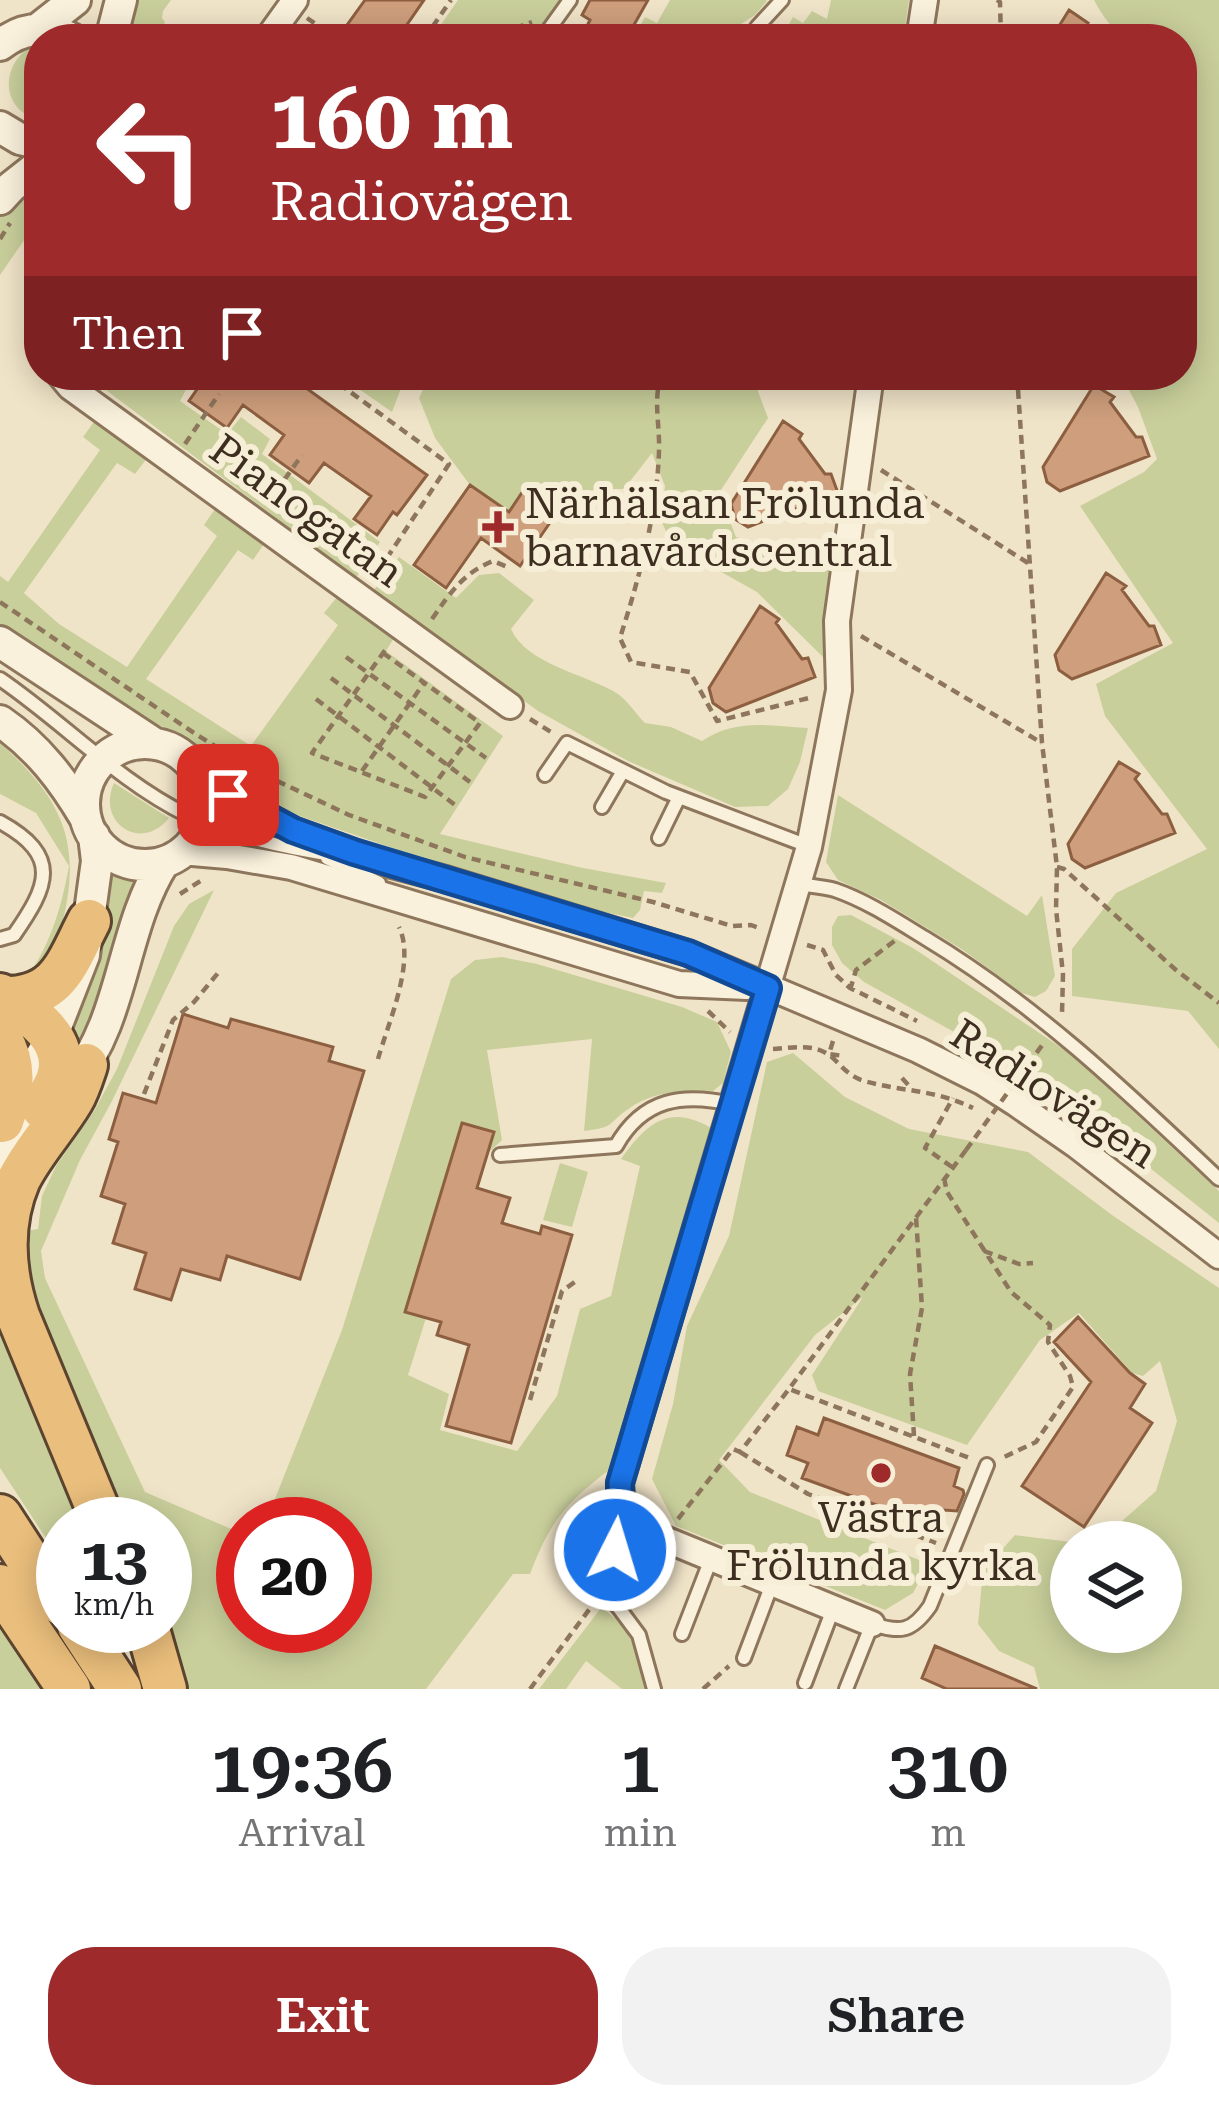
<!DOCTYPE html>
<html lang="en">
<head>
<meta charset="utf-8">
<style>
	:root { --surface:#fff; --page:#f2f2f2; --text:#202124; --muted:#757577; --accent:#9e2a2b }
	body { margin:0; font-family:"Roboto Serif",serif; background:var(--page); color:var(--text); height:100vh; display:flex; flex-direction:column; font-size:45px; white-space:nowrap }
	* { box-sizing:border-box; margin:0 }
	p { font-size:39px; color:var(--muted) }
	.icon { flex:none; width:66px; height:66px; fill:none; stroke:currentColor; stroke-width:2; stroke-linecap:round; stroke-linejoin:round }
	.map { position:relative; height:1689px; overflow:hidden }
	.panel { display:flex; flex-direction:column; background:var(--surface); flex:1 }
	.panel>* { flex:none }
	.hud { position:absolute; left:24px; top:24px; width:1173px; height:366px; border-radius:48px; box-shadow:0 6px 30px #0003; background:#9e2a2b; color:#fff; overflow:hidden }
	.controls { position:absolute; left:1050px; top:1521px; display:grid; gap:24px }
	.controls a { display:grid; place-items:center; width:132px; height:132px; border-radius:50%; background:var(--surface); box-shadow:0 6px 30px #0003; font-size:60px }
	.speed { position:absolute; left:36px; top:1497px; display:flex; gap:24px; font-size:60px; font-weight:700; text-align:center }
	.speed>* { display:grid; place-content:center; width:156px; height:156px; border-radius:50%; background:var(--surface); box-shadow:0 6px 30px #0003; line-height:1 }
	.speed small { font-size:30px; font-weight:400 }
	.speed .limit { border:18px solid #d22; background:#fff; color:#111 }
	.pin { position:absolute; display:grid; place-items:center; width:102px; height:102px; color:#fff; margin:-51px; border-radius:24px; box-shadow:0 6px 18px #0006 }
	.me { position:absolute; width:132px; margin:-66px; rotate:5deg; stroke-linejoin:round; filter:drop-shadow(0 0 9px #0008) }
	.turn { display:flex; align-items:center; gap:42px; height:252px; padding:0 48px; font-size:54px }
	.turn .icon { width:156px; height:156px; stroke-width:2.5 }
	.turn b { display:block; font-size:84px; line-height:102px }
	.then { display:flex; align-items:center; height:114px; padding:0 48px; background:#0003; gap:24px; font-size:45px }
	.eta { display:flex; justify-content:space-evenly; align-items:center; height:204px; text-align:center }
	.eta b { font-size:72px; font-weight:600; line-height:84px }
	.cta { display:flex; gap:24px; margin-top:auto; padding:24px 48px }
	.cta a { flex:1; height:138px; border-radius:48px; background:var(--accent); color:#fff; font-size:48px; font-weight:600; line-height:138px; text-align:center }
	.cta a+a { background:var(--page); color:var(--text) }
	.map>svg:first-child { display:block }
	.green { fill:#c9cf9b }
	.building { fill:#cf9f7d; stroke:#8d5f41; stroke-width:3 }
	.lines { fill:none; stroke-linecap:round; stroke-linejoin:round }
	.service-casing { stroke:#8d765c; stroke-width:18 }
	.minor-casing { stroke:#8d765c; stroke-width:30 }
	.tertiary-casing { stroke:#8d765c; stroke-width:36 }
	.trunk-casing { stroke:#5b4430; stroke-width:48 }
	.path { stroke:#8d765c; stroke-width:4.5; stroke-dasharray:9 6; stroke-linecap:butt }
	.service { stroke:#faf1dc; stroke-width:12 }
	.minor { stroke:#faf1dc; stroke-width:24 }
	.tertiary { stroke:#faf1dc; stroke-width:30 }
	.trunk { stroke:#eabe7c; stroke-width:42 }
	.path-bridge { stroke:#8d765c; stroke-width:4.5; stroke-dasharray:9 6; stroke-linecap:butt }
	.route-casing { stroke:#114b97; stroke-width:30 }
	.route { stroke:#1a73e8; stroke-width:21 }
	.poi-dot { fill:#9e2a2b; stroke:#f7eed8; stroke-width:4.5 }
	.labels { text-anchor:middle; stroke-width:12; stroke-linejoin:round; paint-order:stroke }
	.poi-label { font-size:42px; fill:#3d2e20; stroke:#f7eed8; text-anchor:start }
	.street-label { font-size:42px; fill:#3d2e20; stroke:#f7eed8 }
</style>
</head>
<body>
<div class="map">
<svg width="1219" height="1689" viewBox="0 0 1219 1689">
	<rect width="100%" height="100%" fill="#f0e4c8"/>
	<path class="green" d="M131,0H171L163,11L162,18L165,22L156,39H121Z
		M458,0H560L532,39H431Z
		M670,0H766L767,1L755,15L735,28L738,39H638L634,37L645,17L657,23Z
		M831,0H909L903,39L781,38L793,17L803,23L812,11L827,19Z
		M1094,0H1219V1049L1188,1011L1072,996V949L1116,893L1207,849L1105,716L1096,684L1173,643L1080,506L1144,472L1157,459L1138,407L1121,375H1182V39C1135,39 1119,47 1094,0Z
		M32,46H39V119C0,111 0,64 32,46Z
		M39,176V235L36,240L27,236L0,275V210Z
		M86,375H174L189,384L180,401L227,434L241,417L270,439L262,454L380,542L356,578Z
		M339,375H406L392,412Z
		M430,375H752L768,418L719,493L736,537L776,548L808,541L834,575L823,657L757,592L673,545L661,521L665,486L652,453L624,489H600L577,506L556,514L523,491L509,512L470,485L435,438L419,398Z
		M96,419L148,457L135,474L117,463L24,593L59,624L127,667L217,536L204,525L215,509L264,544L253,560L238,550L146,679L251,746L338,625L324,613L337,597L394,638L386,651L503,736L440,834L583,868L666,883L662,893L644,891L640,910L633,918L570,905L462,872L294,814L233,790L219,778L186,738L140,716L0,624V576L8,582L100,450L83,437Z
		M399,557L456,598L479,575L499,573L534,600L511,629C527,665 587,674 618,694C628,701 636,714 645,723L671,727L702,741C737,718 768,726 808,728L800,762L788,789L768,806L735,807L628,761L538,711L373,591Z
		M0,743C58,795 82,838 64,916C59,938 56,957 42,976L0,983V972L28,976C51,943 62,905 69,866L36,813L0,794Z
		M114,783L169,818C141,853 96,823 114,783Z
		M838,795L1027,916L1042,895L1055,976L1046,991L1035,997L1022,993L963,950L881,900L838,880L826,862Z
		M109,862L142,873L130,895L107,981L74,1064L66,1044L101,958L107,929Z
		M214,890L112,1101L80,1160L41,1251L45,1278L145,1492L243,1534V1626H345V1524H265L342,1330L451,979L475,960L502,957L537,964L682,1007L717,1022L731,1052L723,1083L713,1091C683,1090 652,1091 627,1110C605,1126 615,1127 584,1131L592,1039L487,1050L502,1140L485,1156L454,1162L444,1178L405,1311L426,1318L408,1375L449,1394L440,1430L517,1451L557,1396L580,1309L611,1296L640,1166L621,1159C646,1124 669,1103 711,1128L608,1471C565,1503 549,1524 530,1574H513L426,1689H186L159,1626H165V1524H116L54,1374L14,1233L38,1229L42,1196L56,1166L94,1111L117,1069L174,926L189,904Z
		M851,915L913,948L1075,1057L1219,1191V1223L1062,1098L981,1047L864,982L842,963L832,945V927L838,916Z
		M793,1053L845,1097L909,1129L1028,1152L1112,1215L1219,1288V1689H1040L1034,1667L999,1651L978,1624L983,1571L1015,1535L1071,1542V1632H1161V1542H1073L1113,1529L1156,1491L1177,1421L1160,1361L1143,1376L1132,1373L1079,1313L1040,1340L967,1445L818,1391L812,1375L863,1297L815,1335L719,1460L750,1492L929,1564L913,1593L885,1610L676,1526L652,1479L673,1404L687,1326L729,1236L767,1062Z
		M560,1163L588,1172L572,1227L543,1220Z
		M0,1304L90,1524H63V1564L0,1468Z
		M601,1608C627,1622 644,1662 649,1689H622L586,1661L566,1689H539Z
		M0,1624L43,1689H0Z"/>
	<path class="building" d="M365,0H424L397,39H337Z
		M590,0H648L626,39H602L585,30L590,20L582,15Z
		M1069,10L1088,23L1085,28L1095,39H1051Z
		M207,375H288L427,475L397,515L393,512L377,535L354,519L371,496L324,463L309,483L270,455L284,435L243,405L227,428L189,401Z
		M1094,385L1114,397L1110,402L1136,437H1142L1149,456L1060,491L1047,482L1043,467Z
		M783,421L802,434L799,439L825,474H831L838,493L748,527L735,519L731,504Z
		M470,485L509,512L523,491L556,514L520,566L481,538L446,588L414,565Z
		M1106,573L1126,586L1122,590L1149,626H1154L1161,645L1072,679L1059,670L1055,655Z
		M760,606L779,619L776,623L802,659L808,658L815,677L726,712L713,703L709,688Z
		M1119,762L1139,774L1135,779L1162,814H1167L1175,833L1085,868L1072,859L1068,844Z
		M183,1014L228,1028L231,1019L333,1047L329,1061L364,1071L300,1279L227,1256L220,1280L181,1269L171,1300L135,1289L146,1253L113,1243L125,1204L101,1196L118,1142L109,1139L123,1093L156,1103Z
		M462,1123L494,1132L477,1188L510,1198L502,1223L540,1234L542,1226L572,1235L511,1443L446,1426L469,1345L437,1335L441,1322L405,1312Z
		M1078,1317L1130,1373L1145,1384L1130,1408L1152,1423L1084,1527L1022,1486L1091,1382L1054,1342Z
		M824,1418L959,1468L954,1486L963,1490L964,1494L957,1511L944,1510L937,1527L802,1478L808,1463L787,1455L797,1427L818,1435Z
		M935,1646L1037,1689H947L922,1678Z"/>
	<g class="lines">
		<defs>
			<path id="service" d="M757,27L782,0
				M547,32L570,0
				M0,679C63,722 118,781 187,815C233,836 289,849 339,856
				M545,775L567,743L666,792L808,846
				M602,807L623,771
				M0,822C62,856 48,886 14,935L0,939
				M659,838L679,797
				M327,858L379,883
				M799,884C811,886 824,887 835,890C867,901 897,921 925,938C1036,1005 1125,1090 1219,1179
				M500,1155L616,1146C643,1098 683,1093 732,1104
				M626,1512L604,1588L639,1635L654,1689
				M682,1634L711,1559
				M744,1658L772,1584
				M805,1683L833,1609
				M846,1689L872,1624C901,1633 912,1632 930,1606L987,1465"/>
			<path id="minor" d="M267,39L295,0
				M919,39L925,0
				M60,375L70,387L510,706
				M871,375L837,621L839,690L809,847L620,1483C621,1515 640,1526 667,1540L872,1624
				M201,780L293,830L384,863L446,879L688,953L918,1050L982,1082L1015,1103L1077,1146L1219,1256
				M181,852L227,856L291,867L679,984L747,987"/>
			<path id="tertiary" d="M38,29L75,0
				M111,39L121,0
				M0,45C23,27 46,25 72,39
				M0,127L20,139L39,143
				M0,199L11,187L39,165
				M0,642L155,744
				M0,721C38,747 63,780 86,819
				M84 804a61 61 0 1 1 122 0a61 61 0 1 1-122 0Z
				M73,1081C125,1018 121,929 164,862
				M12,1106L52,1037L84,955L97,861L94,836
				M0,1165L35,1119"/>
			<path id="trunk" d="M0,995C30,1012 72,1040 57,1080C53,1090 47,1099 43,1108
				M5,998C59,998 67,963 89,921
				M0,1038C17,1066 13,1091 2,1121
				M86,1065C82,1077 78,1090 72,1100C56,1127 33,1151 19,1179C0,1223 3,1271 18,1316L104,1524
				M0,1516L26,1556L63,1605
				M0,1586L69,1689
				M79,1626L120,1689
				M147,1626L165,1689"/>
		</defs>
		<use href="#service" class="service-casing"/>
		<use href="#minor" class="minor-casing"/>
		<use href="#tertiary" class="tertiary-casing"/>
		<use href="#trunk" class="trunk-casing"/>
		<path class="path" d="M997,0L1000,2L1001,39
			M307,18L337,39
			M424,39L451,0
			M487,39L532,22
			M0,239L10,223
			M327,375L449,464L373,579
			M661,375C653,401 660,425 659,451C657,515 639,578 620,638L631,662L690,672L717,721L813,697
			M1017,375L1042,743L1057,867L1056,909L1063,974L1062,1014
			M185,444L219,394
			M881,470L1028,563
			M267,504L302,455
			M0,602L197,735L254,770L349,815L465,857L653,902L732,926L751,925L762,929
			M432,619C450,593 463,573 493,561L510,568
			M861,636L1042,743
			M383,653L480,723L425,797L312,753L388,646
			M346,657L486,758
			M331,678L470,782
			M316,699L455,805
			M530,719L551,732
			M362,771L424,683
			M1057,867L1064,869L1176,970L1219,1003
			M180,894L205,878
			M807,945L823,950L836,975L850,988L917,1021
			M850,990L856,970L897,939
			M708,1011L730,1032
			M833,1041L829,1054L844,1056
			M773,1049C794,1048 816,1042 834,1059C844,1069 851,1077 864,1081C903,1092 934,1089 973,1108
			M378,1059C388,1023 416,962 399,927
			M902,1078L912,1089
			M144,1094L173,1020L194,1002L218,973
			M966,1150L789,1389L972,1459
			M952,1167L925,1148L953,1098
			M944,1178L947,1192L1011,1292L1050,1325L1048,1342L1070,1376L1073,1387L1036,1442L1004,1457
			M984,1251L1019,1264L1033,1263
			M530,1400L562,1291L579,1279
			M914,1436L910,1374L922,1308L916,1217
			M740,1452L808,1494L936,1543
			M678,1519L733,1449L740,1452L789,1389
			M530,1689L594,1603
			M703,1689L729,1666"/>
		<use href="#service" class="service"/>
		<use href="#minor" class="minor"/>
		<use href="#tertiary" class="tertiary"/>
		<use href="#trunk" class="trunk"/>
		<path class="path-bridge" d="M966,1150L1043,1044"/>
	</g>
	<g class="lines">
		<defs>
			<path id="route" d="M228,795L293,830L354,852L688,953L768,988L620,1483V1496L626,1512L615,1550"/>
		</defs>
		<use href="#route" class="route-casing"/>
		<use href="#route" class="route"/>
	</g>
	<g class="poi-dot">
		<path d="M492 509h12v12h12v12h-12v12h-12v-12h-12v-12h12z"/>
		<circle cx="881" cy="1473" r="12"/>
	</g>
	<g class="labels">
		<g class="poi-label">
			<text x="525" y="518">Närhälsan Frölunda<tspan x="525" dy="48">barnavårdscentral</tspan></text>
			<text x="881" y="1532" text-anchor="middle">Västra<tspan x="881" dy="48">Frölunda kyrka</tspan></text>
		</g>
		<g class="street-label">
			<text transform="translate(307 510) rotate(36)" y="15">Pianogatan</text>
			<text transform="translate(1054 1093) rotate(33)" y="15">Radiovägen</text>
		</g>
	</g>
</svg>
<div class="controls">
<a><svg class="icon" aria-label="layers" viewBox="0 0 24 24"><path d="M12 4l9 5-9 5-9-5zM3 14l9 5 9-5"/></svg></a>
</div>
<div class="speed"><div>13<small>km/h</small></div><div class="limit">20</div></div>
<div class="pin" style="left:228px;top:795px;background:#d93025"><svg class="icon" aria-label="arrive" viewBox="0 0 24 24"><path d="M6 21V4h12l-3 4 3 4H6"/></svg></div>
<svg class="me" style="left:615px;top:1550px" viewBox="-20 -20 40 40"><circle r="17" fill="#1a73e8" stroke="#fff" stroke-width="3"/><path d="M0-11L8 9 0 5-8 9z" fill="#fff"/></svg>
<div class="hud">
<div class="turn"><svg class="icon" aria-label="left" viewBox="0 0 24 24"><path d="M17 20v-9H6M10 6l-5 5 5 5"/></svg><div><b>160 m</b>Radiovägen</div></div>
<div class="then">Then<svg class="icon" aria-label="arrive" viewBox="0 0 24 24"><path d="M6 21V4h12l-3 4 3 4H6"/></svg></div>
</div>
</div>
<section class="panel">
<div class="eta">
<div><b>19:36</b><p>Arrival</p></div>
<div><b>1</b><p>min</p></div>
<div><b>310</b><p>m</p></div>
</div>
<div class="cta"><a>Exit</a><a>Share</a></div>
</section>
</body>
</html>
